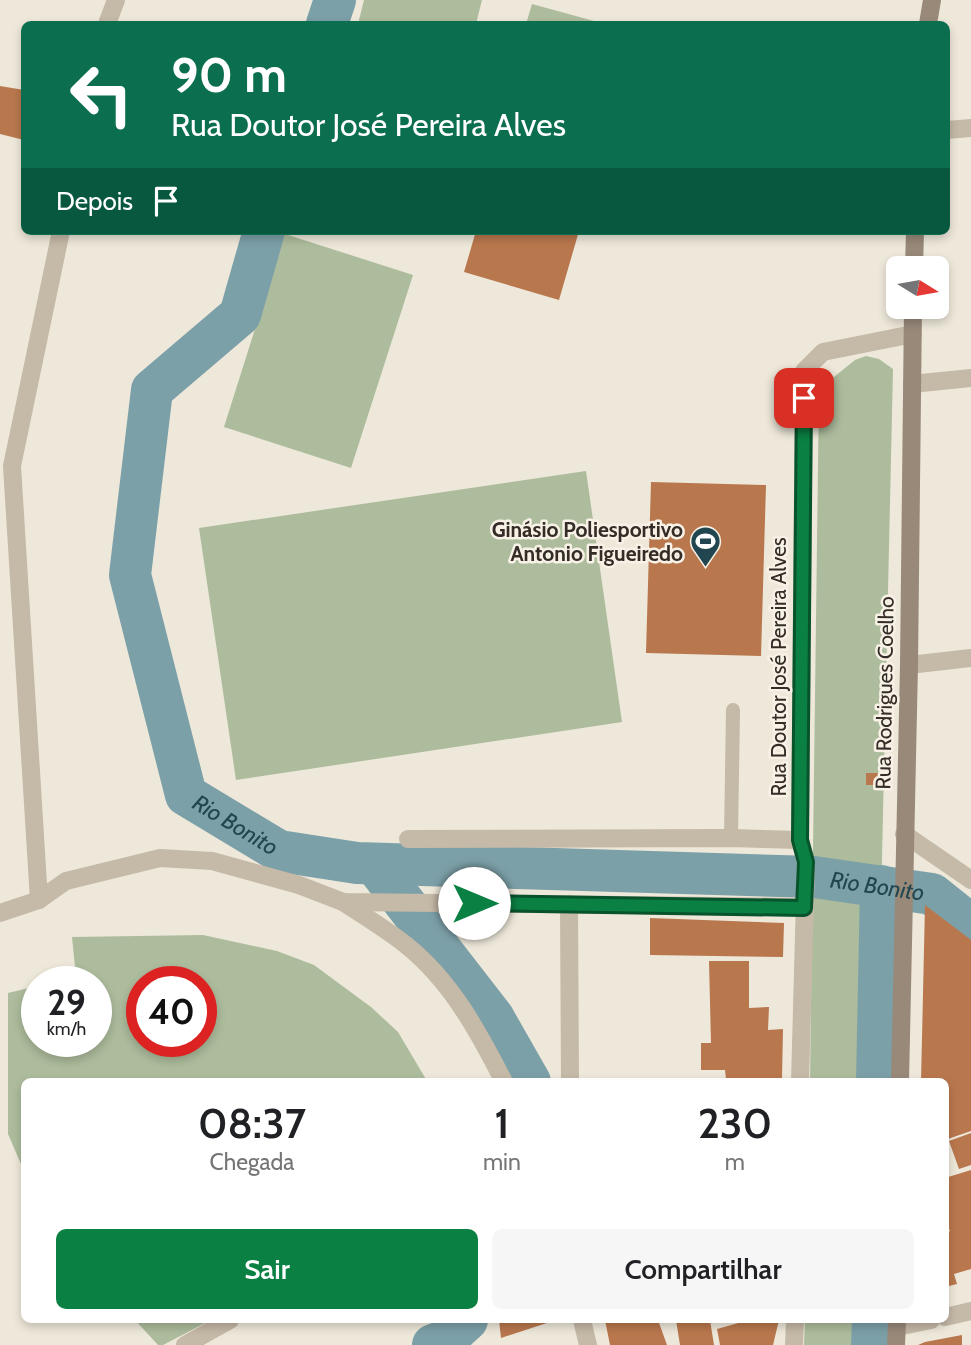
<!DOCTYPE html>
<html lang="pt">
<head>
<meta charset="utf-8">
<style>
	:root { --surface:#fff; --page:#f6f6f6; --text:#202124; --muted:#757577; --accent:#0b8043 }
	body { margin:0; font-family:Cabin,sans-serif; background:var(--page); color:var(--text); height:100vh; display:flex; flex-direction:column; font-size:26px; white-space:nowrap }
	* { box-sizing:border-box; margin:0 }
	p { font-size:23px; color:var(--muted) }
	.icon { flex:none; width:38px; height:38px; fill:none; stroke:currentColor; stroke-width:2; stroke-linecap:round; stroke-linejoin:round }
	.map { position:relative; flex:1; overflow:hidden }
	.sheet { position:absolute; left:21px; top:1078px; width:928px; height:245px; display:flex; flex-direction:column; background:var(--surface); border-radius:10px; box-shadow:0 4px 10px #0003 }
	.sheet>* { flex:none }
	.banner { position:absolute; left:21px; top:21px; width:929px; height:214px; border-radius:10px; box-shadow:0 4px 10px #0003; background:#0b6e4f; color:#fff; overflow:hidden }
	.needle { width:46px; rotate:101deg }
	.controls { position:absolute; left:886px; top:256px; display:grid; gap:14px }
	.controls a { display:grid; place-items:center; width:63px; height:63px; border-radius:10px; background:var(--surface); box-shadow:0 4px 10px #0003; font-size:35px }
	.speed { position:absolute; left:21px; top:966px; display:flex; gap:14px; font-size:35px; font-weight:700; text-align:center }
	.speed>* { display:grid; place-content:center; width:91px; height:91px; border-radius:50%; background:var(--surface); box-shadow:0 4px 10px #0003; line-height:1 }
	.speed small { font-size:18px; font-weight:400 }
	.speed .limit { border:10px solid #d22; background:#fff; color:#111 }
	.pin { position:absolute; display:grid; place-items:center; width:60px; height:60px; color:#fff; margin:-30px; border-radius:14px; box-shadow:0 4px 10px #0006 }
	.me { position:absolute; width:77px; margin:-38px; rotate:90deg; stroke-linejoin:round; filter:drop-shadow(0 0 5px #0008) }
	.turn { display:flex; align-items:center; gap:24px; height:147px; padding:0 35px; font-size:32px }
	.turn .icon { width:91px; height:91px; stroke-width:2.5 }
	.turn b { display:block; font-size:49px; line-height:60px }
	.then { display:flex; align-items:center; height:66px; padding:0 35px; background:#0003; gap:14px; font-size:26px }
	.eta { display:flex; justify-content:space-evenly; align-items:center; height:119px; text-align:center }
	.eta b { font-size:42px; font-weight:600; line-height:49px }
	.action { display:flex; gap:14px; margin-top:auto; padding:14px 35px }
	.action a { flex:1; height:80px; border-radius:10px; background:var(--accent); color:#fff; font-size:28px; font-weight:600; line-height:80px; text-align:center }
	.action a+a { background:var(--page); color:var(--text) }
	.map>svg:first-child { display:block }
	.green { fill:#adbc9c; fill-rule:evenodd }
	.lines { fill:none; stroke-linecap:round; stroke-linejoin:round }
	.river { stroke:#7ca0a8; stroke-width:42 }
	.building { fill:#b9774d }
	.service { stroke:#c5b9a7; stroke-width:14 }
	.minor { stroke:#c5b9a7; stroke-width:18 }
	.tertiary { stroke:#c5b9a7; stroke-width:18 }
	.secondary { stroke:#988979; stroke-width:18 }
	.route-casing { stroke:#07532c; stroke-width:18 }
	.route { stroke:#0b8043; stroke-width:12 }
	.labels { text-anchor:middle; stroke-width:5; stroke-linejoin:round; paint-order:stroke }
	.poi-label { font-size:21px; font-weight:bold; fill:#332c27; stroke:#f7f1e6; text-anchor:end }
	.street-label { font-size:21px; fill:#332c27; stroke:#f7f1e6 }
	.water-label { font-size:23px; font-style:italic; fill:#214650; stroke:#f7f1e6 }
</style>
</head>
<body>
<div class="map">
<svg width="971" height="1345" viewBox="0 0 971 1345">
	<rect width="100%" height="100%" fill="#eee8da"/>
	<path class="green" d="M364,0H482L476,24H358Z
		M532,4L605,24H526Z
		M285,234L413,275L351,468L224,427Z
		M866,356L879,359L893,369L877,1081L810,1082L819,389L855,360Z
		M586,471L622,722L236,780L199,528Z
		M927,874L971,905V940L925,905Z
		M203,935L277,951L314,965L371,1007L398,1032L427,1081L24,1082V1171L8,1134V993L37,986V1041H96V982H57L76,977L72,937ZM142,982H201V1041H142Z
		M135,1320H211L163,1345H158Z
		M805,1320H873L872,1345H804Z"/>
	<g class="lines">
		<g class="river">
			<path d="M327,24L335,0"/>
			<path id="s1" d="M264,231L240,315L152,390L130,575L186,795L279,851L357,863L814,877L932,894L971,925"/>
			<path d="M376,866L493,1017L530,1082"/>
			<path d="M877,1082L881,886"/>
			<path d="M433,1345L444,1341L467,1320"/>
			<path d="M872,1345L873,1320"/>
		</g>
	</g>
	<path class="building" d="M0,86L24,90V140L0,134Z
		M476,231H579L559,300L464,272Z
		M651,482L766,485L761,656L646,653Z
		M866,773H878V785H866Z
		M925,905L971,940V1131L945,1140V1082H921Z
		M650,918L784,923L783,957L650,955Z
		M709,961H749V1008L769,1007L768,1030L783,1029L782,1078L726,1079L725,1070H701V1043H711Z
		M971,1133V1165L959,1169L949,1141Z
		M971,1170V1269L954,1274L957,1284L945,1287V1233L950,1231L945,1220V1178Z
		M499,1320H556L501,1338Z
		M605,1320H658L667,1345H610Z
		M676,1320H710L714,1345H680Z
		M749,1320H779L773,1345H720L717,1329Z
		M962,1335V1345H918L925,1342Z"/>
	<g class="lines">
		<path class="service" d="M731,838L733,710"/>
		<path class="minor" d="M107,24L116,0
			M947,130L971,128
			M912,384L971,378
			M909,665L971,658
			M408,839L731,838L800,840
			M39,900L12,466L61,231
			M343,902C364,916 386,929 406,945C451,981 478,1031 504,1082
			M569,904L570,1082
			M945,1317L971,1311
			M582,1320L588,1345
			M897,1327L931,1320
			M185,1345L230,1320"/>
		<path class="tertiary" d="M904,834L971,880
			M0,913L39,900L66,881L160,858L212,861L299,885L343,902L804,907
			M800,1082L806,862L800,840L804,371L823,352L913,334
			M794,1345L795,1320"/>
		<path class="secondary" d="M928,24L932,0
			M914,268L915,231
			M900,1082L909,665L913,306
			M896,1345L897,1320"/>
	</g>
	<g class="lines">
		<defs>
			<path id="route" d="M474,903L804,908L806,862L800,840L804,398"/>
		</defs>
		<use href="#route" class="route-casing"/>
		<use href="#route" class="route"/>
	</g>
	<defs>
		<symbol id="stadium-pin" viewBox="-11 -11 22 30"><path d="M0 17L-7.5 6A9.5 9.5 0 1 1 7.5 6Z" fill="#214650" stroke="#f7f1e6"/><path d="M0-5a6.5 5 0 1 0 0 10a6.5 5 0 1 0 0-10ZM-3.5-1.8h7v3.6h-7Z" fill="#fff"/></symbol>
	</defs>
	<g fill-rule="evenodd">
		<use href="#stadium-pin" x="688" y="524" width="35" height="47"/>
	</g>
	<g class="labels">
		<g class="poi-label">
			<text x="683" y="537">Ginásio Poliesportivo<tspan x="683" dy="24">Antonio Figueiredo</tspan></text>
		</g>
		<g class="street-label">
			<text transform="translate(779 667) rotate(-90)" y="7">Rua Doutor José Pereira Alves</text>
			<text transform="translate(885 693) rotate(-89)" y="7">Rua Rodrigues Coelho</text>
		</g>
		<g class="water-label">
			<text dy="8" stroke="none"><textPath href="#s1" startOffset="674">Rio Bonito</textPath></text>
			<text dy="8" stroke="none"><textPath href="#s1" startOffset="1325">Rio Bonito</textPath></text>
		</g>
	</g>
</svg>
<div class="controls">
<a><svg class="needle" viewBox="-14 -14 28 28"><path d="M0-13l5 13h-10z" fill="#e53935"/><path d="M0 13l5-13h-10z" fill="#757577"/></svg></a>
</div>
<div class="speed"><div>29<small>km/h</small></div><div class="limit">40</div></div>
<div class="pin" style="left:804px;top:398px;background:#d93025"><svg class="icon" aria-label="arrive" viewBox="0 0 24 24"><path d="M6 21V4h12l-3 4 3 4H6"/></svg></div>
<svg class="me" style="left:474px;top:903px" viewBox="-20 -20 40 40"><circle r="19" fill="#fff"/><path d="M0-13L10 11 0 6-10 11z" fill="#0b8043"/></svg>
<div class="banner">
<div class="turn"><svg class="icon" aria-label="left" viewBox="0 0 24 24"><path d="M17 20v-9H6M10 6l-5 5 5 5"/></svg><div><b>90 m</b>Rua Doutor José Pereira Alves</div></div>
<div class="then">Depois<svg class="icon" aria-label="arrive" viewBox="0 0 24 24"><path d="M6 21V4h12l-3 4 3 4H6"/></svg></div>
</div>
<section class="sheet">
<div class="eta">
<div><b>08:37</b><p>Chegada</p></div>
<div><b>1</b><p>min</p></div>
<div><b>230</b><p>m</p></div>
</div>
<div class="action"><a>Sair</a><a>Compartilhar</a></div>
</section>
</div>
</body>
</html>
